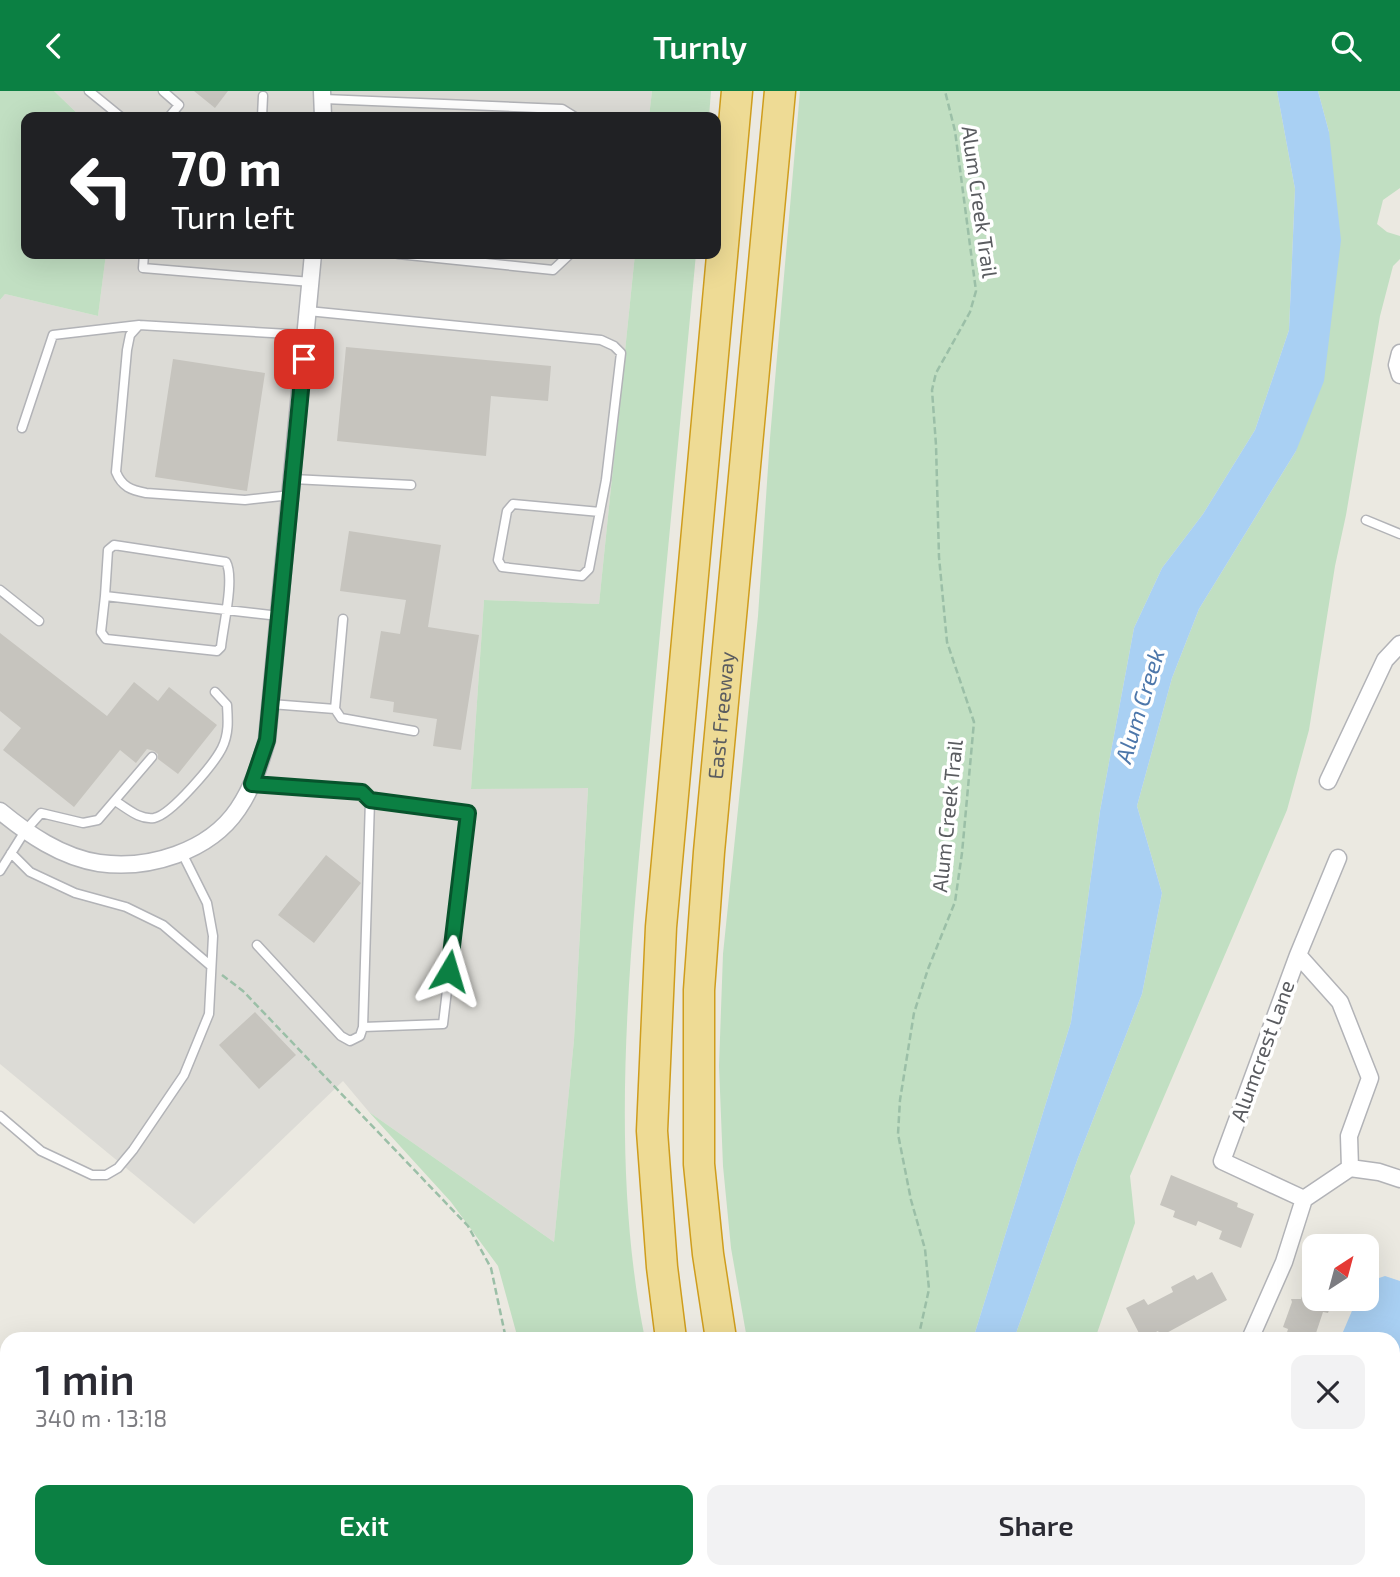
<!DOCTYPE html>
<html lang="en">
<head>
<meta charset="utf-8">
<style>
	:root { --surface:#fff; --page:#f2f2f3; --text:#2b2b33; --muted:#7c7c81; --accent:#0b8043 }
	body { margin:0; font-family:"Exo 2",sans-serif; background:var(--page); color:var(--text); height:100vh; display:flex; flex-direction:column; font-size:26px; white-space:nowrap }
	* { box-sizing:border-box; margin:0 }
	p { font-size:23px; color:var(--muted) }
	.icon { flex:none; width:38px; height:38px; fill:none; stroke:currentColor; stroke-width:2; stroke-linecap:round; stroke-linejoin:round }
	.map { position:relative; flex:1; overflow:hidden }
	.details { position:absolute; left:0px; top:1241px; width:1400px; height:247px; display:flex; flex-direction:column; background:var(--surface); border-radius:21px 21px 0 0; box-shadow:0 7px 28px #0002 }
	.details>* { flex:none }
	.top-card { position:absolute; left:21px; top:21px; width:700px; height:147px; border-radius:14px; box-shadow:0 7px 28px #0002; background:#202124; color:#fff; overflow:hidden }
	.needle { width:46px; rotate:36deg }
	.fabs { position:absolute; left:1302px; top:1143px; display:grid; gap:14px }
	.fabs a { display:grid; place-items:center; width:77px; height:77px; border-radius:14px; background:var(--surface); box-shadow:0 7px 28px #0002; font-size:35px }
	.pin { position:absolute; display:grid; place-items:center; width:60px; height:60px; color:#fff; margin:-30px; border-radius:14px; box-shadow:0 4px 10px #0006 }
	.me { position:absolute; width:77px; margin:-38px; rotate:7deg; stroke-linejoin:round; filter:drop-shadow(0 0 5px #0008) }
	.turn { display:flex; align-items:center; gap:24px; height:147px; padding:0 35px; font-size:32px }
	.turn .icon { width:91px; height:91px; stroke-width:2.5 }
	.turn b { display:block; font-size:49px; line-height:60px }
	.round { display:grid; place-items:center; flex:none; width:74px; height:74px; border-radius:14px; background:var(--page) }
	.headline { display:flex; align-items:center; justify-content:space-between; height:119px; padding:0 35px }
	h1 { font-size:42px; font-weight:600; line-height:52px }
	.cta { display:flex; gap:14px; margin-top:auto; padding:14px 35px }
	.cta a { flex:1; height:80px; border-radius:14px; background:var(--accent); color:#fff; font-size:28px; font-weight:600; line-height:80px; text-align:center }
	.cta a+a { background:var(--page); color:var(--text) }
	header { display:flex; justify-content:space-between; align-items:center; height:91px; padding:0 35px; background:var(--accent); color:#fff; font-size:32px; font-weight:600 }
	.map>svg:first-child { display:block }
	.industrial { fill:#dcdbd6 }
	.green { fill:#c1dfc2 }
	.water { fill:#a9d0f3 }
	.building { fill:#c6c4be }
	.lines { fill:none; stroke-linecap:round; stroke-linejoin:round }
	.service-casing { stroke:#b2b3b7; stroke-width:11 }
	.minor-casing { stroke:#b2b3b7; stroke-width:19 }
	.motorway-casing { stroke:#cf9d1d; stroke-width:33 }
	.path { stroke:#9bbfa7; stroke-width:2.5; stroke-dasharray:7 3.5; stroke-linecap:butt }
	.service { stroke:#fff; stroke-width:8 }
	.minor { stroke:#fff; stroke-width:16 }
	.motorway { stroke:#eedb95; stroke-width:30 }
	.route-casing { stroke:#07532c; stroke-width:18 }
	.route { stroke:#0b8043; stroke-width:12 }
	.labels { text-anchor:middle; stroke-width:7; stroke-linejoin:round; paint-order:stroke }
	.street-label { font-size:21px; fill:#5a5c60; stroke:#fff }
	.water-label { font-size:23px; font-style:italic; fill:#4d77aa; stroke:#fff }
</style>
</head>
<body>
<header><svg class="icon" aria-label="back" viewBox="0 0 24 24"><path d="M15 5l-7 7 7 7"/></svg>Turnly<svg class="icon" aria-label="search" viewBox="0 0 24 24"><circle cx="10" cy="10" r="6"/><path d="M15 15l6 6"/></svg></header>
<div class="map">
<svg width="1400" height="1486" viewBox="0 0 1400 1486">
	<rect width="100%" height="100%" fill="#ebe9e1"/>
	<path class="industrial" d="M54,0H652L649,26H81Z
		M106,163H635L599,513L484,509L471,698L588,696L574,949L554,1151L369,1021L343,990L194,1133L0,973V209L5,203L98,225Z"/>
	<path class="green" d="M0,0H54L81,26H26V163H106L98,225L5,203L0,209Z
		M652,0H711L709,26H649Z
		M800,0H1277L1295,98L1289,239L1255,339L1203,423L1162,477L1134,537L1100,720L1071,931L973,1248H747L731,1157L723,1075L719,975L723,863L758,525L770,347Z
		M1318,0H1400V97L1383,109L1377,133L1387,141L1400,145V168L1393,175L1380,225L1346,424L1335,475L1309,639L1287,719L1130,1085L1135,1132L1095,1248H1014L1078,1067L1142,903L1162,802L1137,715L1172,587L1199,518L1296,360L1329,41Z
		M635,163H696C680,335 663,508 647,680C630,863 608,1066 645,1248H518L498,1175L451,1111L369,1021L554,1151L574,949L588,697L471,698L484,509L599,513Z
		M701,1481L702,1486H573L572,1481Z
		M890,1481V1480L961,1481L957,1486H887Z"/>
	<path class="water" d="M1277,0H1318L1329,41L1341,149L1324,290L1296,360L1199,518L1172,587L1137,715L1162,802L1142,903L1078,1067L1014,1248H973L1071,931L1100,720L1134,537L1162,477L1203,423L1255,339L1289,239L1295,98Z
		M1385,1185L1400,1190V1324L1393,1330V1248H1340L1357,1208H1367V1191Z
		M820,1481V1480L890,1481L887,1486H817Z
		M1251,1481V1480L1344,1481L1340,1486H1248Z"/>
	<path class="building" d="M194,0H228L215,17Z
		M346,256L551,275L548,310L491,305L486,365L337,350Z
		M173,268L265,282L247,400L155,386Z
		M349,440L441,454L428,536L479,544L461,659L433,655L437,628L393,621L394,611L370,607L381,540L400,543L406,509L340,500Z
		M0,542L107,625L134,591L158,610L169,596L217,634L178,683L158,668V663L154,660L147,658L136,672L120,659L74,716L3,659L21,637L0,620Z
		M326,764L361,792L314,852L278,824Z
		M255,921L296,964L259,998L219,954Z
		M1171,1084L1238,1112L1237,1116L1254,1123L1241,1157L1219,1148L1222,1140L1198,1130L1196,1135L1173,1126L1175,1120L1160,1114Z
		M1312,1176H1314V1208H1333L1328,1222L1323,1221L1314,1248H1285L1288,1238L1283,1236L1292,1211L1291,1208H1301Z
		M1212,1181L1227,1209L1161,1245L1158,1240L1142,1248L1126,1217L1144,1208L1148,1214L1173,1201L1171,1196L1194,1184L1197,1189Z"/>
	<g class="lines">
		<defs>
			<path id="service" d="M89,0L121,26
				M163,0L179,14L169,26
				M324,8L562,18L575,26
				M262,26L263,5
				M144,163L143,177L311,191
				M398,163L553,179L570,163
				M308,220L601,249L614,255L621,262L606,389L589,478L582,485L502,476L498,469L507,420L513,413L600,421
				M22,337L53,244L139,234
				M293,388L411,394
				M291,404L245,409L146,402C131,399 122,396 116,381L127,259L130,244L139,234L306,244
				M1366,429L1400,443
				M0,499L39,530
				M105,505L101,541L106,548L217,560L221,556C223,536 235,487 226,471L114,454L108,459L105,505L279,525
				M271,613L335,618L343,528
				M335,618L341,627L414,640
				M252,693L362,701L370,709L363,936L360,945L350,950L341,945L257,854
				M115,710C127,717 139,729 154,727C171,724 214,673 222,657C229,643 228,629 227,614L215,601
				M11,762L30,781L75,802L126,816L163,834L211,875
				M0,780L25,740L41,722L83,732L98,729L152,666
				M363,936L443,933L468,722L370,709
				M0,1025L41,1060L92,1084H106L118,1077L133,1059L184,984L209,923L213,845L207,812L182,762
				M1400,1353L1397,1370L1400,1375"/>
			<path id="minor" d="M322,0L323,26
				M1400,262L1397,274L1400,284
				M1328,690L1385,569L1400,553
				M0,720C28,743 61,766 99,772C148,779 209,761 238,718C253,696 260,673 267,649L313,163
				M1298,864L1340,911L1370,987L1349,1045L1350,1077
				M1304,1108L1222,1070L1298,864L1338,767
				M1304,1108L1350,1077L1379,1081L1400,1088
				M1250,1248L1284,1171L1304,1108
				M1103,1486L1105,1480
				M1155,1486L1157,1480"/>
			<g id="motorway">
				<path d="M671,1248L662,1176L652,1040L661,836L737,0"/>
				<path id="s1" d="M721,1248L708,1163L699,1073V899L709,761L780,0"/>
				<path d="M729,1480L731,1486"/>
				<path d="M787,1480L789,1486"/>
			</g>
		</defs>
		<use href="#service" class="service-casing"/>
		<use href="#minor" class="minor-casing"/>
		<use href="#motorway" class="motorway-casing"/>
		<path class="path" d="M222,884L243,900L468,1135L491,1177L506,1248
			M918,1248L929,1198L925,1158L911,1109L898,1043L900,1009L914,922L928,878L955,811L962,762L974,631L947,551L939,466L936,354L932,299L936,282L970,221L976,200L955,40L945,0
			M563,1480L566,1486"/>
		<use href="#service" class="service"/>
		<use href="#minor" class="minor"/>
		<use href="#motorway" class="motorway"/>
	</g>
	<g class="lines">
		<defs>
			<path id="route" d="M304,268L267,649L252,693L362,701L370,709L468,722L449,880"/>
		</defs>
		<use href="#route" class="route-casing"/>
		<use href="#route" class="route"/>
	</g>
	<g class="labels">
		<g class="street-label">
			<text transform="translate(979 111) rotate(82)" y="7">Alum Creek Trail</text>
			<text dy="7" stroke="none"><textPath href="#s1" startOffset="626">East Freeway</textPath></text>
			<text transform="translate(948 725) rotate(-84)" y="7">Alum Creek Trail</text>
			<text transform="translate(1263 960) rotate(-70)" y="7">Alumcrest Lane</text>
		</g>
		<g class="water-label">
			<text transform="translate(1140 615) rotate(-73)" y="8">Alum Creek</text>
		</g>
	</g>
</svg>
<div class="fabs">
<a><svg class="needle" viewBox="-14 -14 28 28"><path d="M0-13l5 13h-10z" fill="#e53935"/><path d="M0 13l5-13h-10z" fill="#7c7c81"/></svg></a>
</div>
<div class="pin" style="left:304px;top:268px;background:#d93025"><svg class="icon" aria-label="arrive" viewBox="0 0 24 24"><path d="M6 21V4h12l-3 4 3 4H6"/></svg></div>
<svg class="me" style="left:449px;top:880px" viewBox="-20 -20 40 40"><path d="M0-17L14 15 0 8-14 15z" fill="#0b8043" stroke="#fff" stroke-width="4"/></svg>
<div class="top-card">
<div class="turn"><svg class="icon" aria-label="left" viewBox="0 0 24 24"><path d="M17 20v-9H6M10 6l-5 5 5 5"/></svg><div><b>70 m</b>Turn left</div></div>
</div>
<section class="details">
<div class="headline"><div><h1>1 min</h1><p>340 m · 13:18</p></div><a class="round"><svg class="icon" aria-label="close" viewBox="0 0 24 24"><path d="M6 6l12 12M18 6L6 18"/></svg></a></div>
<div class="cta"><a>Exit</a><a>Share</a></div>
</section>
</div>
</body>
</html>
